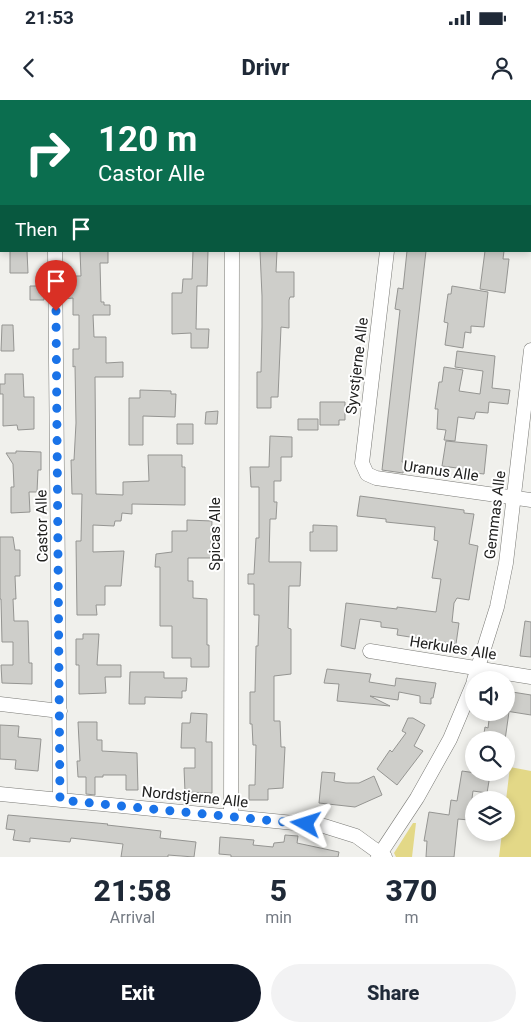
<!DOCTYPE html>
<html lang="en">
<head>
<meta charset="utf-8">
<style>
	:root { --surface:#fff; --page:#f2f2f3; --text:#1f2937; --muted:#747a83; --accent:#111827 }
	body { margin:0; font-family:Roboto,sans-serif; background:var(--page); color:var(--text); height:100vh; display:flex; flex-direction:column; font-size:19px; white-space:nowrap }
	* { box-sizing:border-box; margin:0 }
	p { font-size:16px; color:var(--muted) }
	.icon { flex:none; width:28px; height:28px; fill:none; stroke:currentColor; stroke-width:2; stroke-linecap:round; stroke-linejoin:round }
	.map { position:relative; height:757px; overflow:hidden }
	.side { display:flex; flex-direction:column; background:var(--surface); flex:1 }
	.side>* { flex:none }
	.hud { position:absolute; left:0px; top:0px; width:531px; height:152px; box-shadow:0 2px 8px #0003; background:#0b6e4f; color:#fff; overflow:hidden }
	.controls { position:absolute; left:465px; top:571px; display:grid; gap:10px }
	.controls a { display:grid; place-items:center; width:50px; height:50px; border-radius:50%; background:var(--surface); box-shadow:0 2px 8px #0003; font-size:25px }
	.pin { position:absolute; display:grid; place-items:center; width:42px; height:42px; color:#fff; margin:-51px -21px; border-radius:50% 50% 50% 0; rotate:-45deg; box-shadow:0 0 5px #0007 }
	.pin .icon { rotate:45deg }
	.me { position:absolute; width:55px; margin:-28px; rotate:276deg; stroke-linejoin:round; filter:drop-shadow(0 0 4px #0008) }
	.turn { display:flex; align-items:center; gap:18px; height:105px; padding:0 15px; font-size:22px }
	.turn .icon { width:65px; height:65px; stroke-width:2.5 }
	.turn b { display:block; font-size:35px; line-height:42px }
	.then { display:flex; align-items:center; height:48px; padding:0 15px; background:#0003; gap:10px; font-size:19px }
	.eta { display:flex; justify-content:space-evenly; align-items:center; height:85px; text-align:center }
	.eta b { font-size:30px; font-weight:800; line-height:35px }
	.cta { display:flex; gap:10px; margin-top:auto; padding:10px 15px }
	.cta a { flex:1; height:58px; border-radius:30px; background:var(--accent); color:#fff; font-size:20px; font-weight:800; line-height:58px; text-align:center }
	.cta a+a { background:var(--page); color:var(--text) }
	.status { display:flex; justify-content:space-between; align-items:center; height:35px; padding:0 25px; background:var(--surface); direction:ltr }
	.status svg { height:14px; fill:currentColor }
	header { display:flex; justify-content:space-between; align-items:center; height:65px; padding:0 15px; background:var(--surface); font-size:22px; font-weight:800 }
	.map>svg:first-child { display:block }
	.green { fill:#e3d887 }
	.building { fill:#cececa; stroke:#959592 }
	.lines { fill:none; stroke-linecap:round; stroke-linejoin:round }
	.minor-casing { stroke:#7a7a76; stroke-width:15 }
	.tertiary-casing { stroke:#7a7a76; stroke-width:19 }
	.minor { stroke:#fff; stroke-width:14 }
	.tertiary { stroke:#fff; stroke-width:18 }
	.route { stroke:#1a73e8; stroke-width:9; stroke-dasharray:0 16.2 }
	.labels { text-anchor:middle; stroke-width:4; stroke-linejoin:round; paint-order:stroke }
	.street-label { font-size:15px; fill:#20201f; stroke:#fff }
</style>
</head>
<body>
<div class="status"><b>21:53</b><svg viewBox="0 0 49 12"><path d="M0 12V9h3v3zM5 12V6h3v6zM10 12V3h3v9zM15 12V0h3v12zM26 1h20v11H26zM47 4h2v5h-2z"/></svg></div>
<header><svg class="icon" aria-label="back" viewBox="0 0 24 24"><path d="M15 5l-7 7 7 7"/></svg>Drivr<svg class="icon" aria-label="person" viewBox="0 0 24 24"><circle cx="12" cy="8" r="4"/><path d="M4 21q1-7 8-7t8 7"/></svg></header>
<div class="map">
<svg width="531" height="757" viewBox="0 0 531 757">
	<rect width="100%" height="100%" fill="#f0f0ec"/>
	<path class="green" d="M510,667L531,671V757H499L502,733L506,732V700Z
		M413,723H416L412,757H396L394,753Z"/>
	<path class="building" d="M10,151H27L28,173H10Z
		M80,151H108V163H100L101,202H104V205H110V215H93L94,237H106V263L123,262V277H95L96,394L123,395V382L149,381L148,355H182V367H185V405L132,404V414L122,413L121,421H115L114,426L93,425V452L124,451L121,486H105V505H96L97,515H77L76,441H81L82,394H72L71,360H74L76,323L75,266L73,267V249H79V215H73V198L64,199V176H81Z
		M193,151H208L207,186H197L196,229H209L208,248H191V233L172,234V193H182L183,179H192Z
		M260,151H277L276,172H294V197H290L289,200V228L281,227L278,297H271V308H257V272H261L262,227V196Z
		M407,151H426L402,362H405L403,373L382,370L400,210L395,209L398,188L403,189Z
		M485,151H504L503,159H509L505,193L480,189Z
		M30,186H44V200H30Z
		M452,186L488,192L484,227L471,226V233L465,232L463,248L445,245L448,223L444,222L448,194H451Z
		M2,225H13L14,251H1Z
		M457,251L495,256L492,288L510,290L508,304L489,302L488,313L476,312L474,319L458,317L455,341L444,340L446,330L437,329L438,309H435L439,282H442L444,267L463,270L459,291L480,294L483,271L455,267Z
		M5,274H23L24,297H34V329L18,330L17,325L3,326V294H0V284H5Z
		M140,290L171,291V294H176L175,317L143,316V345H129V298H140Z
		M320,302H345V320H339V325H320Z
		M218,311L217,324H205L206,312Z
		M298,319H318V330H298Z
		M177,324H193V344H177Z
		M270,336L292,337V357H281V381H274V402H277L276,419H270L269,462H301L300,486H289L288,528L291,529V574L274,576V621H280L281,647H285L283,688L268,689V700H249V685H255L256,645H253L252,624H250V592H255L256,546H258L259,515H254V484H248V474H254L256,438H259V387H251L250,367H269Z
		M446,341L487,345L484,374L457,371V368L442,366Z
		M16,351L41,352V370H38L37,392H29L30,412L11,413V387H14L13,364L6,353H16Z
		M360,396L464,410V413L474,414L469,444L478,446L469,500L457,498L454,503L452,522L459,523L456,544L397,535L398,529L381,527V522L360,519L355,549L341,546L346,503L397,509V507L436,512L441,479L432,478L438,441L434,440L435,427L386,422V419L357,416Z
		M187,420L212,421L211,446H213V458H188V481H193V498L207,499V545H209V567H191V558H172V526H160V467H155L156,454L172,452V431H187Z
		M313,425L337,426V451H310V432H313Z
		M0,437H13L15,450H20V476H15L16,499H13L14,521H28L29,563H32V584L2,583L1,565H13V542H2L1,499H0Z
		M525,521L531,522V557L520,556Z
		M83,534H99L97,565H121V577H105L106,593L79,594V565H76V539H83Z
		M327,569L371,574L369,582L395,586L396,578L436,583L433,598H431V604L420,603V596L399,592L398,600L370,596L390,606L337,601L339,584L324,583Z
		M130,572H164V578H187L186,591H182V598L145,597V604H129Z
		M506,591L531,595V615L506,611Z
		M490,612H509L505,640H483L485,627L488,628Z
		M191,613L207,614L206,642H212V693L185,692L184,668H195V648H181L182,623H190Z
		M408,618H413L425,625L414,646L423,651L397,685L377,669L390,650L392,652L406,633L402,631Z
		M78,622H97V640H102V651L137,653L138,690H126V675H103V677H95V695L86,694V677H78L77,661H80Z
		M0,625L19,626L18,637L41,639L38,671L15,669L16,660L0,659Z
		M462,671L490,675L487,693L473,691L469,720L458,719L454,757H426L427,741H424L429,712L449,715L451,700L457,701Z
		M322,672L335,673L334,681L346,683H359L374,676L382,695L355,707L319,703Z
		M8,715L108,724L107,725L161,731L160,738L196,742L194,757L168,755V757H121L123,744L71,738L70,742L30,738V742L13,740L15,730L6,729Z
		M285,735L298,736L297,743L339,752L338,757H231V755L219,754L220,737L254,740L253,745L273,747L274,743L284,742Z"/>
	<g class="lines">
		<defs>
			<path id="minor" d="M233,1V0
				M404,1V0
				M0,102H1
				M55,151L60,700
				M387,151L362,363L367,374L376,378L531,400
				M370,551L531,577
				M474,580L497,507L506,463L531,250
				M0,604L60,611
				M0,694L324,726L356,736L385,757
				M231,717L232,151
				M378,757L417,698L450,639L474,582"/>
			<path id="tertiary" d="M61,1L70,0
				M0,8H1"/>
		</defs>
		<use href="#minor" class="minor-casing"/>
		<use href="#tertiary" class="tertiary-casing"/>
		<use href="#minor" class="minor"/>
		<use href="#tertiary" class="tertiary"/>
	</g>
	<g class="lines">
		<path class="route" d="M56,211L60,700L306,724"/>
	</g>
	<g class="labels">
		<g class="street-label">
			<text transform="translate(357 266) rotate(-83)" y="5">Syvstjerne Alle</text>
			<text transform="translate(441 371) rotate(8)" y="5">Uranus Alle</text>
			<text transform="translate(495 415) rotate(-83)" y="5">Gemmas Alle</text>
			<text transform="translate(42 426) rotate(-91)" y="5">Castor Alle</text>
			<text transform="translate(215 434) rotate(-90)" y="5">Spicas Alle</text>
			<text transform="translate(453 548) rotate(9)" y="5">Herkules Alle</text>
			<text transform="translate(195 697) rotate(6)" y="5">Nordstjerne Alle</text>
		</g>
	</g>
</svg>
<div class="controls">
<a><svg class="icon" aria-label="sound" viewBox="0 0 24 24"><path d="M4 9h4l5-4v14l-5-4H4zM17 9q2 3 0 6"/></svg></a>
<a><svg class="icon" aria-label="search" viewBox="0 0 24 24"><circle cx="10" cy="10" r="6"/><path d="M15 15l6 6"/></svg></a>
<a><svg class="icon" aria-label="layers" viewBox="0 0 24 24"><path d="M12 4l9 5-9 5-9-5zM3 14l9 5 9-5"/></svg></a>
</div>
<div class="pin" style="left:56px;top:211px;background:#d93025"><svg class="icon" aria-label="arrive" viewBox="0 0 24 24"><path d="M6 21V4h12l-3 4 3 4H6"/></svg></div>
<svg class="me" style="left:306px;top:724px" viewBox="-20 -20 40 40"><path d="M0-17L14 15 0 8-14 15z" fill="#1a73e8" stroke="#fff" stroke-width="4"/></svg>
<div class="hud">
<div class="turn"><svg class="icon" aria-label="right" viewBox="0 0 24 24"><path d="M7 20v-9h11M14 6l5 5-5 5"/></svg><div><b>120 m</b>Castor Alle</div></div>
<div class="then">Then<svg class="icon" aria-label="arrive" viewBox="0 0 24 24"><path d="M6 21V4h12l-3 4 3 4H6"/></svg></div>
</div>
</div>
<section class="side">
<div class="eta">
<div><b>21:58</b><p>Arrival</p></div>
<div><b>5</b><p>min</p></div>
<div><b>370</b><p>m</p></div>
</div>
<div class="cta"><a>Exit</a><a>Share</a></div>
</section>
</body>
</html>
